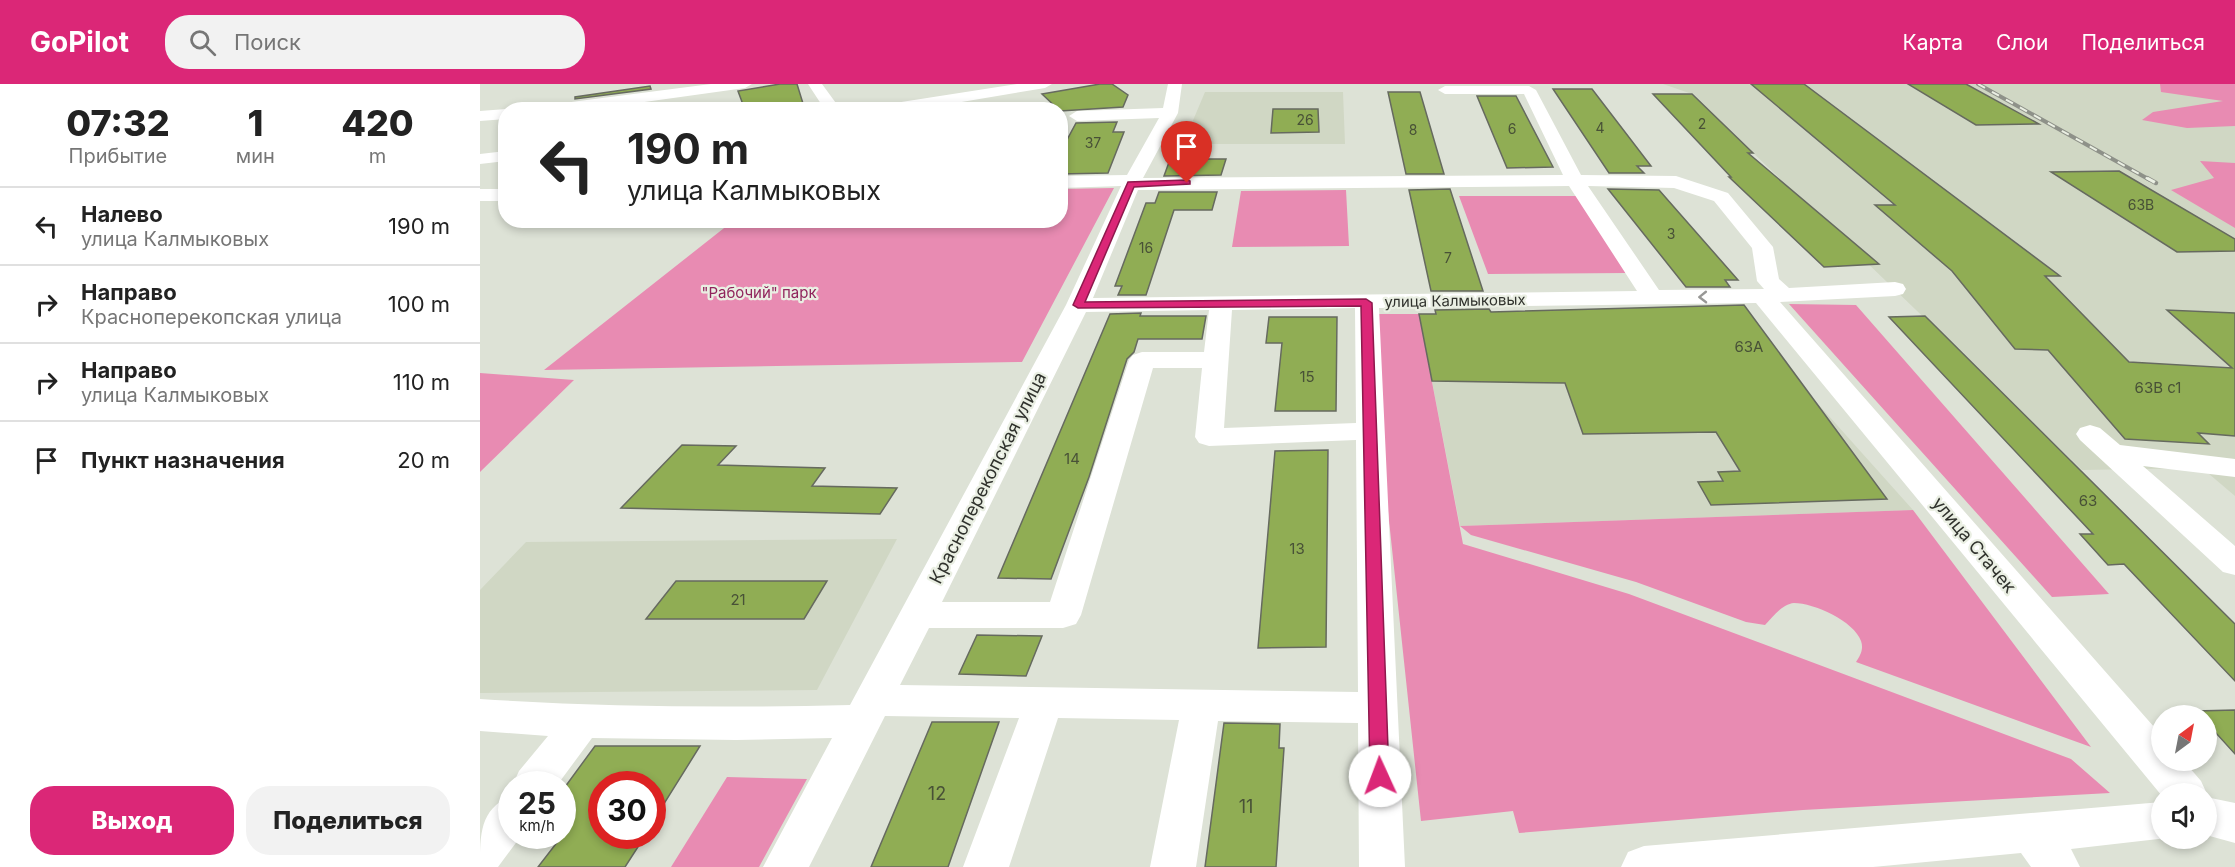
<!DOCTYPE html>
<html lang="ru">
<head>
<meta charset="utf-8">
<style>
	:root { --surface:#fff; --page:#f2f2f2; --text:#222; --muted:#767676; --line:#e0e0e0; --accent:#db2777 }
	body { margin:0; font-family:Inter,sans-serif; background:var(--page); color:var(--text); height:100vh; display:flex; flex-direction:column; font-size:22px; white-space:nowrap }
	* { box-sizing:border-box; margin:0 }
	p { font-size:20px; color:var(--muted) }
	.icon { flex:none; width:33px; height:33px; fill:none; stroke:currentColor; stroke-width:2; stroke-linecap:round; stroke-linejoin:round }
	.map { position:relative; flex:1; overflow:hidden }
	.side { display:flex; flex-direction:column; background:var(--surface); width:480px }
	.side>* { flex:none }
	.banner { position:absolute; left:18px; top:18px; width:570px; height:126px; border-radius:24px; box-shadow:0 3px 9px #0003; background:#fff; color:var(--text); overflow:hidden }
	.needle { width:39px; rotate:32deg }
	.tools { position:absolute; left:1671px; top:621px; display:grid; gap:12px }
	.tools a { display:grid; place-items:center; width:66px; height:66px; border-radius:50%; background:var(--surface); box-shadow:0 3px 9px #0003; font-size:30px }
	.speed { position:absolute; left:18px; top:687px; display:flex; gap:12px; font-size:30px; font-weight:700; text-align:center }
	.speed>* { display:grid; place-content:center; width:78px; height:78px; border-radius:50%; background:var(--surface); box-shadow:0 3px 9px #0003; line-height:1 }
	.speed small { font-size:15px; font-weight:400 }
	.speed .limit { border:9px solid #d22; background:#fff; color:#111 }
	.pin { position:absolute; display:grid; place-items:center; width:51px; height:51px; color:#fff; margin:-62px -26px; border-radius:50% 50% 50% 0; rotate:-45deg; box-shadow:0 0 6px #0007 }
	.pin .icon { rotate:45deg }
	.me { position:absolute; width:66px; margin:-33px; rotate:358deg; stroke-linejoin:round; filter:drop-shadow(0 0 4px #0008) }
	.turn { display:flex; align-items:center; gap:21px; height:126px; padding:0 30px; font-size:27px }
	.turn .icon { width:78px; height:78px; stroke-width:2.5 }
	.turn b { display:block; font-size:42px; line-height:51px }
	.eta { display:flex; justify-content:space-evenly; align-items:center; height:102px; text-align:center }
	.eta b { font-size:36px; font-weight:800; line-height:42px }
	.cta { display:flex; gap:12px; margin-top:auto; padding:12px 30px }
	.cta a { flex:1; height:69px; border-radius:24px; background:var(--accent); color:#fff; font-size:24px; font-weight:800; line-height:69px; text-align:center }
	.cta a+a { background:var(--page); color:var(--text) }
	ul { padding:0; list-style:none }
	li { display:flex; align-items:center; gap:18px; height:78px; padding:0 30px; border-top:2px solid var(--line) }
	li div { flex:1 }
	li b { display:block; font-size:22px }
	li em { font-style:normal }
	header { display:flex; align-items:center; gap:36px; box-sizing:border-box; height:84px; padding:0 30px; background:var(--accent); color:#fff }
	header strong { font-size:28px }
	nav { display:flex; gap:33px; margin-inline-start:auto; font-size:21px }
	.search { width:420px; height:54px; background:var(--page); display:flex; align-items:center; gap:15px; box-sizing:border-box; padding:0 21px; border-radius:24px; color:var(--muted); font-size:22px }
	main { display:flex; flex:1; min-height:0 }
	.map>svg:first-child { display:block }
	.built { fill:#d0d7c4 }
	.green { fill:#e88bb2 }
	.building { fill:#90ad54; stroke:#666a5f; stroke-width:1.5 }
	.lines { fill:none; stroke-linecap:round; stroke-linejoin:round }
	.minor { fill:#fff; fill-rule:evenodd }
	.rail-far1-casing { stroke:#8e9189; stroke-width:4 }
	.rail-casing { stroke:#8e9189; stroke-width:4.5 }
	.rail-far1 { stroke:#eaefe3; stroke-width:2; stroke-dasharray:8; stroke-linecap:butt }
	.rail { stroke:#eaefe3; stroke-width:3; stroke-dasharray:9; stroke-linecap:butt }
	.oneway { stroke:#989896 }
	.route { fill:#db2777; stroke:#8e194d; stroke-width:1.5 }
	.labels { text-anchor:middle; stroke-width:4.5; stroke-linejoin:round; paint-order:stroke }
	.far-number-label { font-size:14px; fill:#485137 }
	.far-park-label { font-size:15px; fill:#90245c; stroke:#eaefe3 }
	.far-street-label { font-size:15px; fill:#30322d; stroke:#eaefe3 }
	.number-label { font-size:15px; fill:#485137 }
	.street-label { font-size:18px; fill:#30322d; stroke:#eaefe3 }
	.near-number-label { font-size:18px; fill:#485137 }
</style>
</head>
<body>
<header>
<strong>GoPilot</strong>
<div class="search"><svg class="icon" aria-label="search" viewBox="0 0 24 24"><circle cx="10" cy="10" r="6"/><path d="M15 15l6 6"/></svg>Поиск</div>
<nav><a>Карта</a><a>Слои</a><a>Поделиться</a></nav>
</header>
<main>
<section class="side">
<div class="eta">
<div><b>07:32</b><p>Прибытие</p></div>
<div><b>1</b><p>мин</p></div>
<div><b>420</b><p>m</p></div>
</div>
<ul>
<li><svg class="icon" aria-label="left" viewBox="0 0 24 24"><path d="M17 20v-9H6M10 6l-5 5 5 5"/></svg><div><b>Налево</b><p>улица Калмыковых</p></div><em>190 m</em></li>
<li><svg class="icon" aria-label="right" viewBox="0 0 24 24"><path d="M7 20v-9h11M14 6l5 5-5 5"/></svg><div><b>Направо</b><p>Красноперекопская улица</p></div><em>100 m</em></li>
<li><svg class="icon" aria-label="right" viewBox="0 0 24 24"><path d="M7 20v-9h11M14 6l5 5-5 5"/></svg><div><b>Направо</b><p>улица Калмыковых</p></div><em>110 m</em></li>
<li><svg class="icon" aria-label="arrive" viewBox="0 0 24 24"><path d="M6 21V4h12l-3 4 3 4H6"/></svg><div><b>Пункт назначения</b></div><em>20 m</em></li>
</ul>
<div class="cta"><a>Выход</a><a>Поделиться</a></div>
</section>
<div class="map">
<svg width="1755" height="783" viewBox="0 0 1755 783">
	<rect width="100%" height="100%" fill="#dde2d6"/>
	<path class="built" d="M1183,0H1755V412L1722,384L1602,386L1212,10Z
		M725,8H863L865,60H703Z
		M1182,224L1322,302L1433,426L980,442L939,230Z
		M417,455L337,606L0,609V506L46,458Z"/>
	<path class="green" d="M1680,0H1755V42L1707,44L1662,36L1673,28L1743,17L1681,8Z
		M1720,77L1755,79V144L1691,106L1734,94Z
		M634,104L542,278L64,286L253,137L580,136L581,105Z
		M866,106L869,162L752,163L761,107Z
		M979,112H1101L1146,189L1008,190Z
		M1309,220L1376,221L1629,510L1572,513Z
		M887,230H939L983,460L1149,510L1591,675L1630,709L1323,726L1039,749L1033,727L941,737Z
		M0,289L94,296L0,388Z
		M1433,426L1611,663L1376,578C1380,572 1384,565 1381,557C1374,537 1334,519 1314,519C1302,520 1293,533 1285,541L1266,538L1156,498L991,451L980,442Z
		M247,693L327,695L279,783H191Z"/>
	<path class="building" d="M300,0H317L325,26H265L258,7Z
		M620,0H632L648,11L643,23L580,27L562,10Z
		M1271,0H1324L1580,192H1565L1649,278L1752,284L1687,226L1755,229V352L1718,349L1729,360L1645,355L1568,266L1535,265L1472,187L1395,121H1415Z
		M1428,0H1486L1559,40L1496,41Z
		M170,2L171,5L95,15V13Z
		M1073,5H1112L1171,82H1157L1164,89H1129Z
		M908,8H940L964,90H926Z
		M1173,10H1212L1273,69H1268L1399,180L1344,183L1249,93H1251Z
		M997,12H1036L1073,83L1027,84Z
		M793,25H838L839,48L791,49Z
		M637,38L633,48H644L628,89L580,90V69L596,39Z
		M692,70H717L715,75H746L741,91L684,92Z
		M1639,87L1755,155V167L1697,168L1571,88Z
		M970,105L1003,207H951L929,106Z
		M1128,105L1179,106L1258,196H1245L1250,203H1206Z
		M679,108H737L732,126H694L666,211H638L642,202H635L666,119H675Z
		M1264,221L1407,415L1231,421L1218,398L1243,397L1238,388L1260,387L1236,348L1103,350L1085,299L952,297L939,230H956L955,226L1009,225L1011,228Z
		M661,229L660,232H726L722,255H658L654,268L647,275L609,393L571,495L518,494L630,230Z
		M1445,232L1755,540V597L1644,480L1628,481L1600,450H1613L1409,233Z
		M789,233H857L856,327H795L802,259H786Z
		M202,361L256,362L238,381L345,384L332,402L417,404L400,430L141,424Z
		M848,366L846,563L778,564L795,367Z
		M196,497H347L324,535H166Z
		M497,551L562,552L546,592L479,590Z
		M1755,626V670L1726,638V632H1721L1717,627Z
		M452,638H519L468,783H391Z
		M744,639L800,640L799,664H804L796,783H725Z
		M115,662H220L172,739V700H122V752H165L145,783H58L82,752V707Z"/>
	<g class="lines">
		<path class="minor" d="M231,0H272L265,4L107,26H60L68,21Z
			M328,0H342L361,26H345Z
			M537,0H572L565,4L434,26H394L402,21Z
			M688,0H702L698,29L663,94L1083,91L1044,10H965L958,6L965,2H1049L1056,6L1101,91L1196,92L1248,109L1293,163L1299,195L1309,204L1415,198L1423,200L1426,205L1423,210L1415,212L1300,218L1682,652V676H1703L1721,697L1727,710L1726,712V710H1682V712L1276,219L899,224L925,783H879L878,639L738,637L716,783H670L699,636L578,634L529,783H483L539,634L405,632L329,783H283L352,654L256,656L112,654L78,700H33L39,687L68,652L0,647V615C123,623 246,624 370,621L586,221L641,102L580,104V92L647,91L679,34L597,37L589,32L597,27L683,24ZM1089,102L1157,207L613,214L658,106ZM1108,102L1194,104L1234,117L1272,164L1277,197L1284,205L1179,206ZM875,224L876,339L744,344L752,226ZM729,226L724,268H662L653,271L649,276L570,518H462L606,228ZM673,284H722L715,353L719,359L729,362L876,356L878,608L420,601L449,544H583L596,540L601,531Z
			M26,25V35L0,37V27Z
			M26,67V77L0,80V70Z
			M0,105H26V117H0Z
			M1610,341L1620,344L1640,361L1755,375V393L1663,382L1755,462V491L1743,488L1600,356L1596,350L1600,344Z
			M32,711V752H41L18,783H0C0,749 0,725 32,711Z
			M1726,713L1755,719V759L1726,751Z
			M1682,718V754H1687L1591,765L1600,783H1551L1541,769L1393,783H1141L1148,768L1164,762Z"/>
		<defs>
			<path id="rail-far1" d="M1498,0L1670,96"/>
			<path id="rail" d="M1667,94L1676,99"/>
		</defs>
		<use href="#rail-far1" class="rail-far1-casing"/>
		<use href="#rail" class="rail-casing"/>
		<use href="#rail-far1" class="rail-far1"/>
		<use href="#rail" class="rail"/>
	</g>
	<defs><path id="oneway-chevron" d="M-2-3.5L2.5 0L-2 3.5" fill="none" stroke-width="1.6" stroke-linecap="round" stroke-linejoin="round" transform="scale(1.5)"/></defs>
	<use class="oneway" href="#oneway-chevron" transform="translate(1223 213) rotate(179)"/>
	<path class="route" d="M707,96L710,97V100L654,103L605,218L886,215L892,219L909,692L906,698L900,700L893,698L890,692L881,222L598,224L593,221L648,98Z"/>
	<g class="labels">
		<g class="far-number-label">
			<text x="825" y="41">26</text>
			<text x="1222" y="45">2</text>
			<text x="1120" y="49">4</text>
			<text x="1032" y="50">6</text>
			<text x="933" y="51">8</text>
			<text x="613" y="64">37</text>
			<text x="1661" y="126">63В</text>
			<text x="1191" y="155">3</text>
			<text x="666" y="169">16</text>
			<text x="968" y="179">7</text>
		</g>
		<g class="far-park-label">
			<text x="279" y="214">"Рабочий" парк</text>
		</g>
		<g class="far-street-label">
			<text transform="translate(975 217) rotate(-1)" y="5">улица Калмыковых</text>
		</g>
		<g class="number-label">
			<text x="1269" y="268">63А</text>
			<text x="827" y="298">15</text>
			<text x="1678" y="309">63В с1</text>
			<text x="592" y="380">14</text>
			<text x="1608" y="422">63</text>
			<text x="817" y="470">13</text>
			<text x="258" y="521">21</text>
		</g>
		<g class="street-label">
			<text transform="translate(508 394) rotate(-63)" y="6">Красноперекопская улица</text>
			<text transform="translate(1494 461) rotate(50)" y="6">улица Стачек</text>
		</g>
		<g class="near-number-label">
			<text x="457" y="716">12</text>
			<text x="766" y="729">11</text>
		</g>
	</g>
</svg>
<div class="tools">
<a><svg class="needle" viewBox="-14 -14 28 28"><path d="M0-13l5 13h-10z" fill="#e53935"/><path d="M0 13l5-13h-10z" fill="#767676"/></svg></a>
<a><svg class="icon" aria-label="sound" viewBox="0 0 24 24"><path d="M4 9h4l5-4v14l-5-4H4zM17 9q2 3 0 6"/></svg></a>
</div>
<div class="speed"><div>25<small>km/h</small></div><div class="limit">30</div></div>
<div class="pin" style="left:707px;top:99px;background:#d93025"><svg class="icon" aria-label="arrive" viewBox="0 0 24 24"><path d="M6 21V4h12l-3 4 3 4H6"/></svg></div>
<svg class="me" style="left:900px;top:692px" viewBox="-20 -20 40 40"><circle r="19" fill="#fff"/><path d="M0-13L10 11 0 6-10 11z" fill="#db2777"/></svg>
<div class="banner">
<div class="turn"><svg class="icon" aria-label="left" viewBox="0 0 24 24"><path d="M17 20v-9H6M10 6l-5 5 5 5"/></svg><div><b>190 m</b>улица Калмыковых</div></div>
</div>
</div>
</main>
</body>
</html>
